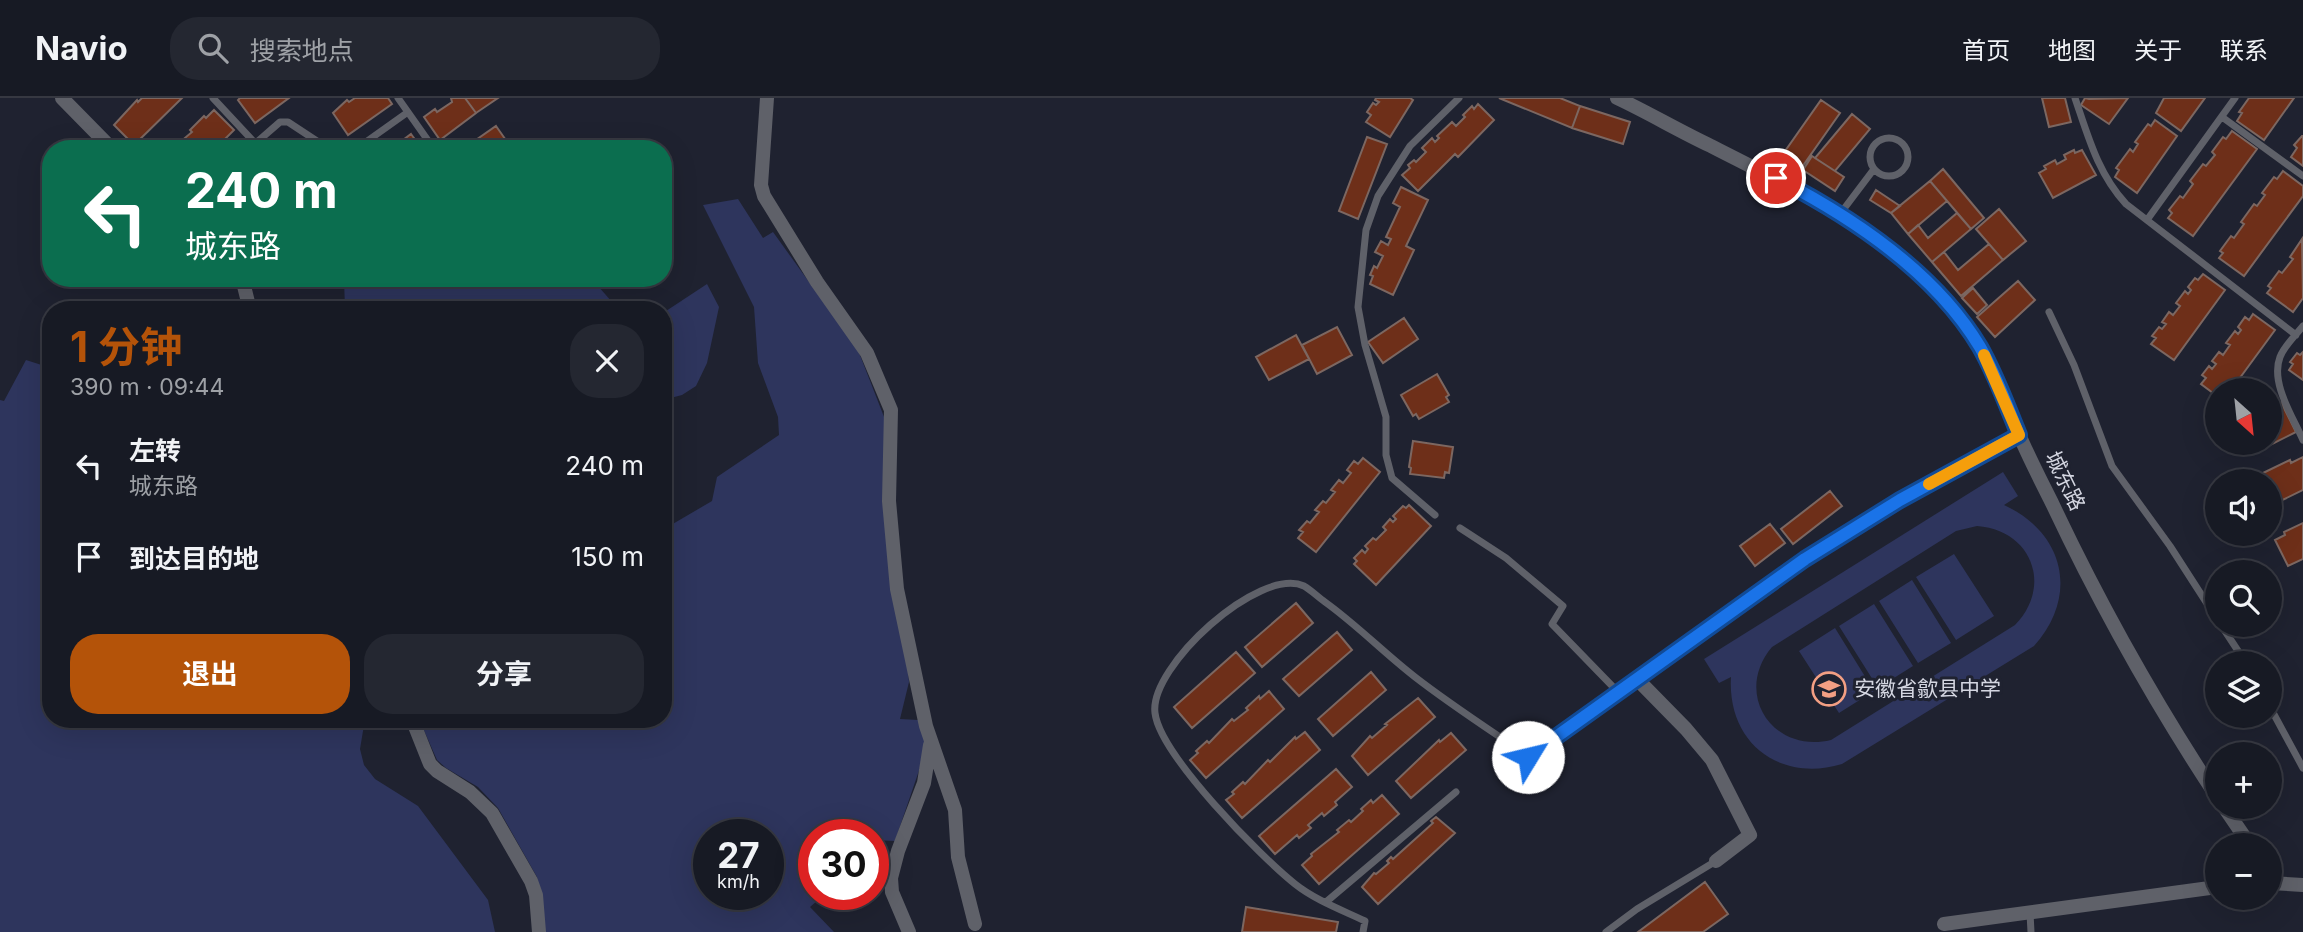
<!DOCTYPE html>
<html lang="zh">
<head>
<meta charset="utf-8">
<style>
	:root { --surface:#171a24; --page:#242731; --text:#f1f3f6; --muted:#9ea1a6; --line:#363841; --accent:#b45309 }
	body { margin:0; font-family:Inter,"Noto Sans SC",sans-serif; background:var(--page); color:var(--text); height:100vh; display:flex; flex-direction:column; font-size:26px; white-space:nowrap }
	* { box-sizing:border-box; margin:0 }
	p { font-size:23px; color:var(--muted) }
	.icon { flex:none; width:38px; height:38px; fill:none; stroke:currentColor; stroke-width:2; stroke-linecap:round; stroke-linejoin:round }
	.map { position:relative; flex:1; overflow:hidden }
	.side { position:absolute; left:42px; top:203px; width:630px; height:427px; display:flex; flex-direction:column; background:var(--surface); border-radius:28px; box-shadow:0 7px 28px #0002,0 0 0 2px var(--line) }
	.side>* { flex:none }
	.hud { position:absolute; left:42px; top:42px; width:630px; height:147px; border-radius:28px; box-shadow:0 7px 28px #0002,0 0 0 2px var(--line); background:#0b6e4f; color:#fff; overflow:hidden }
	.needle { width:46px; rotate:153deg }
	.controls { position:absolute; left:2205px; top:280px; display:grid; gap:14px }
	.controls a { display:grid; place-items:center; width:77px; height:77px; border-radius:50%; background:var(--surface); box-shadow:0 7px 28px #0002,0 0 0 2px var(--line); font-size:35px }
	.speed { position:absolute; left:693px; top:721px; display:flex; gap:14px; font-size:35px; font-weight:700; text-align:center }
	.speed>* { display:grid; place-content:center; width:91px; height:91px; border-radius:50%; background:var(--surface); box-shadow:0 7px 28px #0002,0 0 0 2px var(--line); line-height:1 }
	.speed small { font-size:18px; font-weight:400 }
	.speed .limit { border:10px solid #d22; background:#fff; color:#111 }
	.pin { position:absolute; display:grid; place-items:center; width:60px; height:60px; color:#fff; margin:-30px; border:4px solid #fff; border-radius:50%; box-shadow:0 2px 7px #0007 }
	.me { position:absolute; width:77px; margin:-38px; rotate:54deg; stroke-linejoin:round; filter:drop-shadow(0 0 5px #0008) }
	.turn { display:flex; align-items:center; gap:24px; height:147px; padding:0 28px; font-size:32px }
	.turn .icon { width:91px; height:91px; stroke-width:2.5 }
	.turn b { display:block; font-size:49px; line-height:60px }
	.round { display:grid; place-items:center; flex:none; width:74px; height:74px; border-radius:28px; background:var(--page) }
	.overview { display:flex; align-items:center; justify-content:space-between; height:119px; padding:0 28px }
	h1 { font-size:42px; font-weight:700; line-height:52px; color:var(--accent) }
	.cta { display:flex; gap:14px; margin-top:auto; padding:14px 28px }
	.cta a { flex:1; height:80px; border-radius:28px; background:var(--accent); color:#fff; font-size:28px; font-weight:700; line-height:80px; text-align:center }
	.cta a+a { background:var(--page); color:var(--text) }
	ul { padding:0; list-style:none }
	li { display:flex; align-items:center; gap:21px; height:91px; padding:0 28px }
	li div { flex:1 }
	li b { display:block; font-size:26px }
	li em { font-style:normal }
	header { display:flex; align-items:center; gap:42px; box-sizing:border-box; height:98px; padding:0 35px; background:var(--surface); border-bottom:2px solid var(--line) }
	header strong { font-size:33px }
	nav { display:flex; gap:38px; margin-inline-start:auto; font-size:24px }
	.search { width:490px; height:63px; background:var(--page); display:flex; align-items:center; gap:18px; box-sizing:border-box; padding:0 24px; border-radius:28px; color:var(--muted); font-size:26px }
	.map>svg:first-child { display:block }
	.green { fill:#2e355d; fill-rule:evenodd }
	.building { fill:#6e2f19; stroke:#7c6761; stroke-width:2 }
	.lines { fill:none; stroke-linecap:round; stroke-linejoin:round }
	.service { stroke:#5f6169; stroke-width:7 }
	.minor { stroke:#5f6169; stroke-width:14 }
	.route-casing { stroke:#114b97; stroke-width:18 }
	.route { stroke:#1a73e8; stroke-width:12 }
	.slow { stroke:#f59e0b; stroke-width:12 }
	.labels { text-anchor:middle; stroke-width:6; stroke-linejoin:round; paint-order:stroke }
	.street-label { font-size:21px; fill:#d4d6e1; stroke:#1f2230 }
	.poi-label { font-size:21px; fill:#d4d6e1; stroke:#1f2230; text-anchor:start }
</style>
</head>
<body>
<header>
<strong>Navio</strong>
<div class="search"><svg class="icon" aria-label="search" viewBox="0 0 24 24"><circle cx="10" cy="10" r="6"/><path d="M15 15l6 6"/></svg>搜索地点</div>
<nav><a>首页</a><a>地图</a><a>关于</a><a>联系</a></nav>
</header>
<div class="map">
<svg width="2303" height="834" viewBox="0 0 2303 834">
	<rect width="100%" height="100%" fill="#1f2230"/>
	<path class="green" d="M738,101L763,140L773,134L858,252L886,324L909,584L900,621L918,622L927,649L895,743L873,742V737H814V796H825L810,809L834,834H545L537,779L498,710L478,689L446,670L437,662L419,621H663V425L671,427L712,403L717,379L779,337L778,319L758,265L754,209L703,107ZM709,737H768V796H709Z
		M344,180H591L619,212H345Z
		M707,186L719,209L707,265L696,288L682,297L663,302V215Z
		M26,262L51,270V621H365L360,651L364,667L375,681L418,708L488,802L495,834H0V302L4,303Z
		M2003,374L2018,398L2004,407C2065,435 2079,498 2034,548L1842,666C1779,685 1727,644 1731,579L1719,585L1704,561ZM1977,428C2032,432 2053,488 2015,527L1831,642C1772,656 1733,595 1772,549L1956,433Z
		M1954,456L1994,518L1956,542L1916,479Z
		M1912,482L1951,545L1918,565L1879,503Z
		M1874,506L1913,568L1878,590L1839,528Z
		M1835,530L1874,593L1839,615L1799,553Z"/>
	<path class="building" d="M142,0H182L134,47L114,27L137,2L138,4Z
		M240,0H289L255,25L238,2Z
		M355,0H388L392,6L348,37L333,15L347,2L349,4Z
		M465,0L476,15L440,42L424,19L435,11L437,14L452,4L451,0Z
		M465,0H498L476,15Z
		M1376,0H1410L1413,2L1390,39L1366,24L1371,17L1367,14L1373,5L1376,7L1379,4L1375,2Z
		M1499,0H1560L1580,8L1572,30Z
		M2042,0H2065L2071,24L2049,29Z
		M2085,0L2089,1L2128,0L2109,26L2081,7Z
		M2164,0H2205L2181,33L2156,15Z
		M2249,0H2294L2264,42L2237,23L2242,15L2239,14Z
		M1821,2L1840,15L1802,69L1783,56Z
		M1478,6L1494,22L1458,59L1455,56L1418,93L1402,77L1410,70L1408,67L1414,62L1416,64L1426,54L1422,50L1432,40L1435,44L1439,40L1437,38L1452,24L1456,28L1465,19L1463,17L1472,8L1474,11Z
		M1580,8L1630,24L1623,46L1572,30Z
		M214,12L234,32L215,51H172L192,34L190,32L204,18L206,20Z
		M1852,16L1870,31L1835,73L1815,60Z
		M2155,22L2177,38L2137,95L2115,79L2119,72L2116,70L2130,51L2133,54L2138,46L2135,44L2148,26L2151,28Z
		M496,28L510,48L506,51H463Z
		M2232,33L2257,51L2193,138L2168,120L2172,115L2169,112L2180,98L2183,100L2193,86L2190,83L2203,66L2206,68L2215,57L2212,54L2223,39L2226,41Z
		M411,36L422,51H391Z
		M2302,38H2303V68L2291,59L2297,50L2294,47Z
		M1367,39L1387,46L1358,121L1339,113Z
		M287,42L296,51H278Z
		M2074,52L2075,55L2082,52L2096,77L2053,100L2039,75L2046,71L2044,68L2055,62L2057,66L2066,61L2064,57Z
		M1812,58L1844,79L1835,93L1803,72Z
		M1943,71L1984,120L1971,131L1930,83Z
		M2283,73L2303,88V98L2244,178L2219,160L2223,155L2220,153L2231,138L2234,140L2244,126L2241,124L2254,106L2257,108L2265,97L2262,95L2274,79L2277,81Z
		M1930,83L1947,103L1908,136L1891,115Z
		M1401,89L1428,102L1406,148L1414,152L1393,197L1370,186L1373,178L1370,177L1374,168L1377,170L1383,158L1375,154L1381,143L1388,147L1391,141L1386,139L1400,109L1393,105Z
		M1876,92L1900,108L1891,115L1870,102Z
		M1999,111L2026,143L2003,162L1976,131Z
		M1957,115L1971,131L1932,164L1908,136L1918,127L1928,140Z
		M2302,141L2303,200L2293,214L2267,195L2271,190L2268,188L2279,173L2282,175L2293,161L2290,159Z
		M1989,146L2003,162L1961,198L1932,164L1944,154L1958,172Z
		M2203,176L2225,192L2174,262L2151,246L2156,240L2152,238L2159,229L2162,231L2166,226L2162,224L2169,214L2173,217L2180,208L2176,205L2185,193L2188,196L2191,192L2188,189L2195,180L2198,182Z
		M2018,183L2035,202L1995,239L1977,219Z
		M1973,190L1987,207L1977,216L1962,200Z
		M2253,216L2275,232L2231,292H2217V298L2201,286L2206,280L2202,277L2209,268L2212,271L2216,266L2212,263L2219,254L2223,257L2230,247L2226,245L2235,233L2238,236L2241,232L2238,229L2245,219L2249,222Z
		M1404,220L1418,241L1383,265L1368,244Z
		M1337,229L1352,257L1317,276L1302,247Z
		M1296,237L1309,261L1269,282L1256,259Z
		M2303,254V282L2289,272L2293,266L2290,264L2297,255L2300,257Z
		M1437,276L1449,297L1446,299L1449,304L1419,321L1416,316L1413,318L1401,297Z
		M2275,303L2276,307L2281,304L2296,334L2264,350L2262,345H2270V305Z
		M1413,343L1453,349L1449,375L1445,374L1444,380L1410,376L1411,370L1409,369Z
		M2303,359V392L2270,408V383H2253L2263,379L2261,376L2290,362L2291,365Z
		M1363,360L1380,374L1316,454L1298,440L1303,434L1299,432L1307,423L1310,425L1319,414L1315,412L1323,403L1326,405L1335,394L1331,392L1339,382L1343,385L1351,375L1347,372L1354,363L1358,366Z
		M1830,393L1842,408L1793,446L1781,431Z
		M1409,407L1431,428L1376,487L1354,466L1357,463L1354,460L1362,452L1365,455L1368,451L1365,448L1373,440L1376,442L1386,432L1383,429L1390,421L1393,424L1396,421L1393,418L1403,408L1406,410Z
		M2303,425V461L2288,468L2275,442L2285,437L2284,434Z
		M1770,426L1785,445L1755,468L1740,448Z
		M1296,505L1313,525L1262,569L1245,549Z
		M1337,534L1352,552L1299,598L1283,581Z
		M1236,554L1255,575L1192,630L1174,609Z
		M1371,574L1386,592L1333,638L1318,621Z
		M1269,593L1284,611L1206,680L1190,662L1198,655L1196,653L1207,643L1209,645L1232,621L1234,623L1248,612L1246,610L1259,598L1260,601Z
		M1418,600L1435,619L1368,677L1352,658L1370,638L1372,640L1387,627L1385,626Z
		M1305,634L1320,652L1242,720L1226,702L1234,696L1232,694L1243,684L1245,686L1268,662L1270,664L1295,639L1296,641Z
		M1451,635L1466,652L1411,700L1396,683L1439,642L1440,644Z
		M1336,671L1352,689L1335,704L1337,707L1324,718L1322,715L1308,727L1311,730L1299,740L1297,737L1275,756L1259,738Z
		M1382,697L1399,716L1319,786L1302,767L1312,758L1311,756L1339,734L1337,732L1349,722L1351,724L1363,713L1361,711L1371,702L1373,705Z
		M1436,719L1455,735L1378,806L1362,789L1374,775L1376,776L1389,765L1387,763L1391,759L1393,761L1433,725L1431,723Z
		M1705,784L1728,816L1703,834H1638Z
		M1246,809L1338,824L1336,834H1242Z"/>
	<g class="lines">
		<path class="service" d="M213,0L255,45
			M398,0L434,51
			M2075,0C2088,38 2098,76 2126,106L2296,237
			M2222,19L2303,78
			M1870 59a19 19 0 1 1 38 0a19 19 0 1 1-38 0Z
			M249,51L280,24H288L329,51
			M356,51L408,14
			M1840,116L1874,71
			M2147,122L2235,0
			M2049,214L2074,267L2112,368L2170,448L2217,521
			M2303,228C2296,237 2284,248 2280,259C2270,285 2293,319 2303,342
			M1435,417L1392,380L1386,357V319L1365,247L1358,209L1366,132L1378,98L1410,48L1459,0
			M1460,430L1506,460L1563,508L1552,526L1618,594
			M2221,527L2246,565
			M2270,609L2303,670
			M1326,804L1456,694
			M2030,815L2031,834
			M1363,834L1365,823C1342,812 1315,802 1295,786C1261,759 1160,657 1155,615C1149,569 1259,468 1304,488C1311,492 1318,499 1325,504C1357,527 1384,555 1415,579C1451,607 1490,632 1528,658
			M1606,834L1637,811L1716,763"/>
		<path class="minor" d="M62,0L112,51
			M767,0L761,87L764,98L817,184L867,255L891,312L889,403L897,491L926,628L955,712L958,759L975,826
			M1617,0C1649,15 1679,33 1711,48C1800,93 1892,138 1957,217C1986,251 2000,293 2018,334C2028,358 2040,381 2052,405C2100,507 2155,605 2217,699
			M242,180L250,212
			M1637,581L1686,631L1712,662L1750,737L1716,763
			M412,621L430,666L437,673L470,694L492,715L531,783L536,797L539,834
			M1528,658L1805,461L1900,403L2019,337
			M2224,709L2250,747
			M2270,785L2303,787
			M1944,826L2217,789
			M909,834L892,794L891,780L898,753L924,685L930,647"/>
	</g>
	<g class="lines">
		<defs>
			<path id="route" d="M1528,659L1805,461L1900,402L2019,337C2007,308 1996,277 1980,249C1935,174 1852,119 1776,80"/>
		</defs>
		<use href="#route" class="route-casing"/>
		<use href="#route" class="route"/>
		<path class="slow" d="M1929,386L2019,337L1984,257"/>
	</g>
	<defs>
		<symbol id="school-ring" viewBox="-11 -11 22 22"><circle r="9.5" fill="#1f2230" stroke="#f39f83" stroke-width="1.5"/><path d="M0-5L7-2L0 1L-7-2ZM-4 1L0 2.5L4 1V4Q0 6-4 4Z" fill="#f39f83"/></symbol>
	</defs>
	<g fill-rule="evenodd">
		<use href="#school-ring" x="1810" y="572" width="38" height="38"/>
	</g>
	<g class="labels">
		<g class="street-label">
			<text transform="translate(2065 383) rotate(64)" y="7">城东路</text>
		</g>
		<g class="poi-label">
			<text x="1854" y="598">安徽省歙县中学</text>
		</g>
	</g>
</svg>
<div class="controls">
<a><svg class="needle" viewBox="-14 -14 28 28"><path d="M0-13l5 13h-10z" fill="#e53935"/><path d="M0 13l5-13h-10z" fill="#9ea1a6"/></svg></a>
<a><svg class="icon" aria-label="sound" viewBox="0 0 24 24"><path d="M4 9h4l5-4v14l-5-4H4zM17 9q2 3 0 6"/></svg></a>
<a><svg class="icon" aria-label="search" viewBox="0 0 24 24"><circle cx="10" cy="10" r="6"/><path d="M15 15l6 6"/></svg></a>
<a><svg class="icon" aria-label="layers" viewBox="0 0 24 24"><path d="M12 4l9 5-9 5-9-5zM3 14l9 5 9-5"/></svg></a>
<a>+</a>
<a>−</a>
</div>
<div class="speed"><div>27<small>km/h</small></div><div class="limit">30</div></div>
<div class="pin" style="left:1776px;top:80px;background:#d93025"><svg class="icon" aria-label="arrive" viewBox="0 0 24 24"><path d="M6 21V4h12l-3 4 3 4H6"/></svg></div>
<svg class="me" style="left:1528px;top:659px" viewBox="-20 -20 40 40"><circle r="19" fill="#fff"/><path d="M0-13L10 11 0 6-10 11z" fill="#1a73e8"/></svg>
<div class="hud">
<div class="turn"><svg class="icon" aria-label="left" viewBox="0 0 24 24"><path d="M17 20v-9H6M10 6l-5 5 5 5"/></svg><div><b>240 m</b>城东路</div></div>
</div>
<section class="side">
<div class="overview"><div><h1>1 分钟</h1><p>390 m · 09:44</p></div><a class="round"><svg class="icon" aria-label="close" viewBox="0 0 24 24"><path d="M6 6l12 12M18 6L6 18"/></svg></a></div>
<ul>
<li><svg class="icon" aria-label="left" viewBox="0 0 24 24"><path d="M17 20v-9H6M10 6l-5 5 5 5"/></svg><div><b>左转</b><p>城东路</p></div><em>240 m</em></li>
<li><svg class="icon" aria-label="arrive" viewBox="0 0 24 24"><path d="M6 21V4h12l-3 4 3 4H6"/></svg><div><b>到达目的地</b></div><em>150 m</em></li>
</ul>
<div class="cta"><a>退出</a><a>分享</a></div>
</section>
</div>
</body>
</html>
